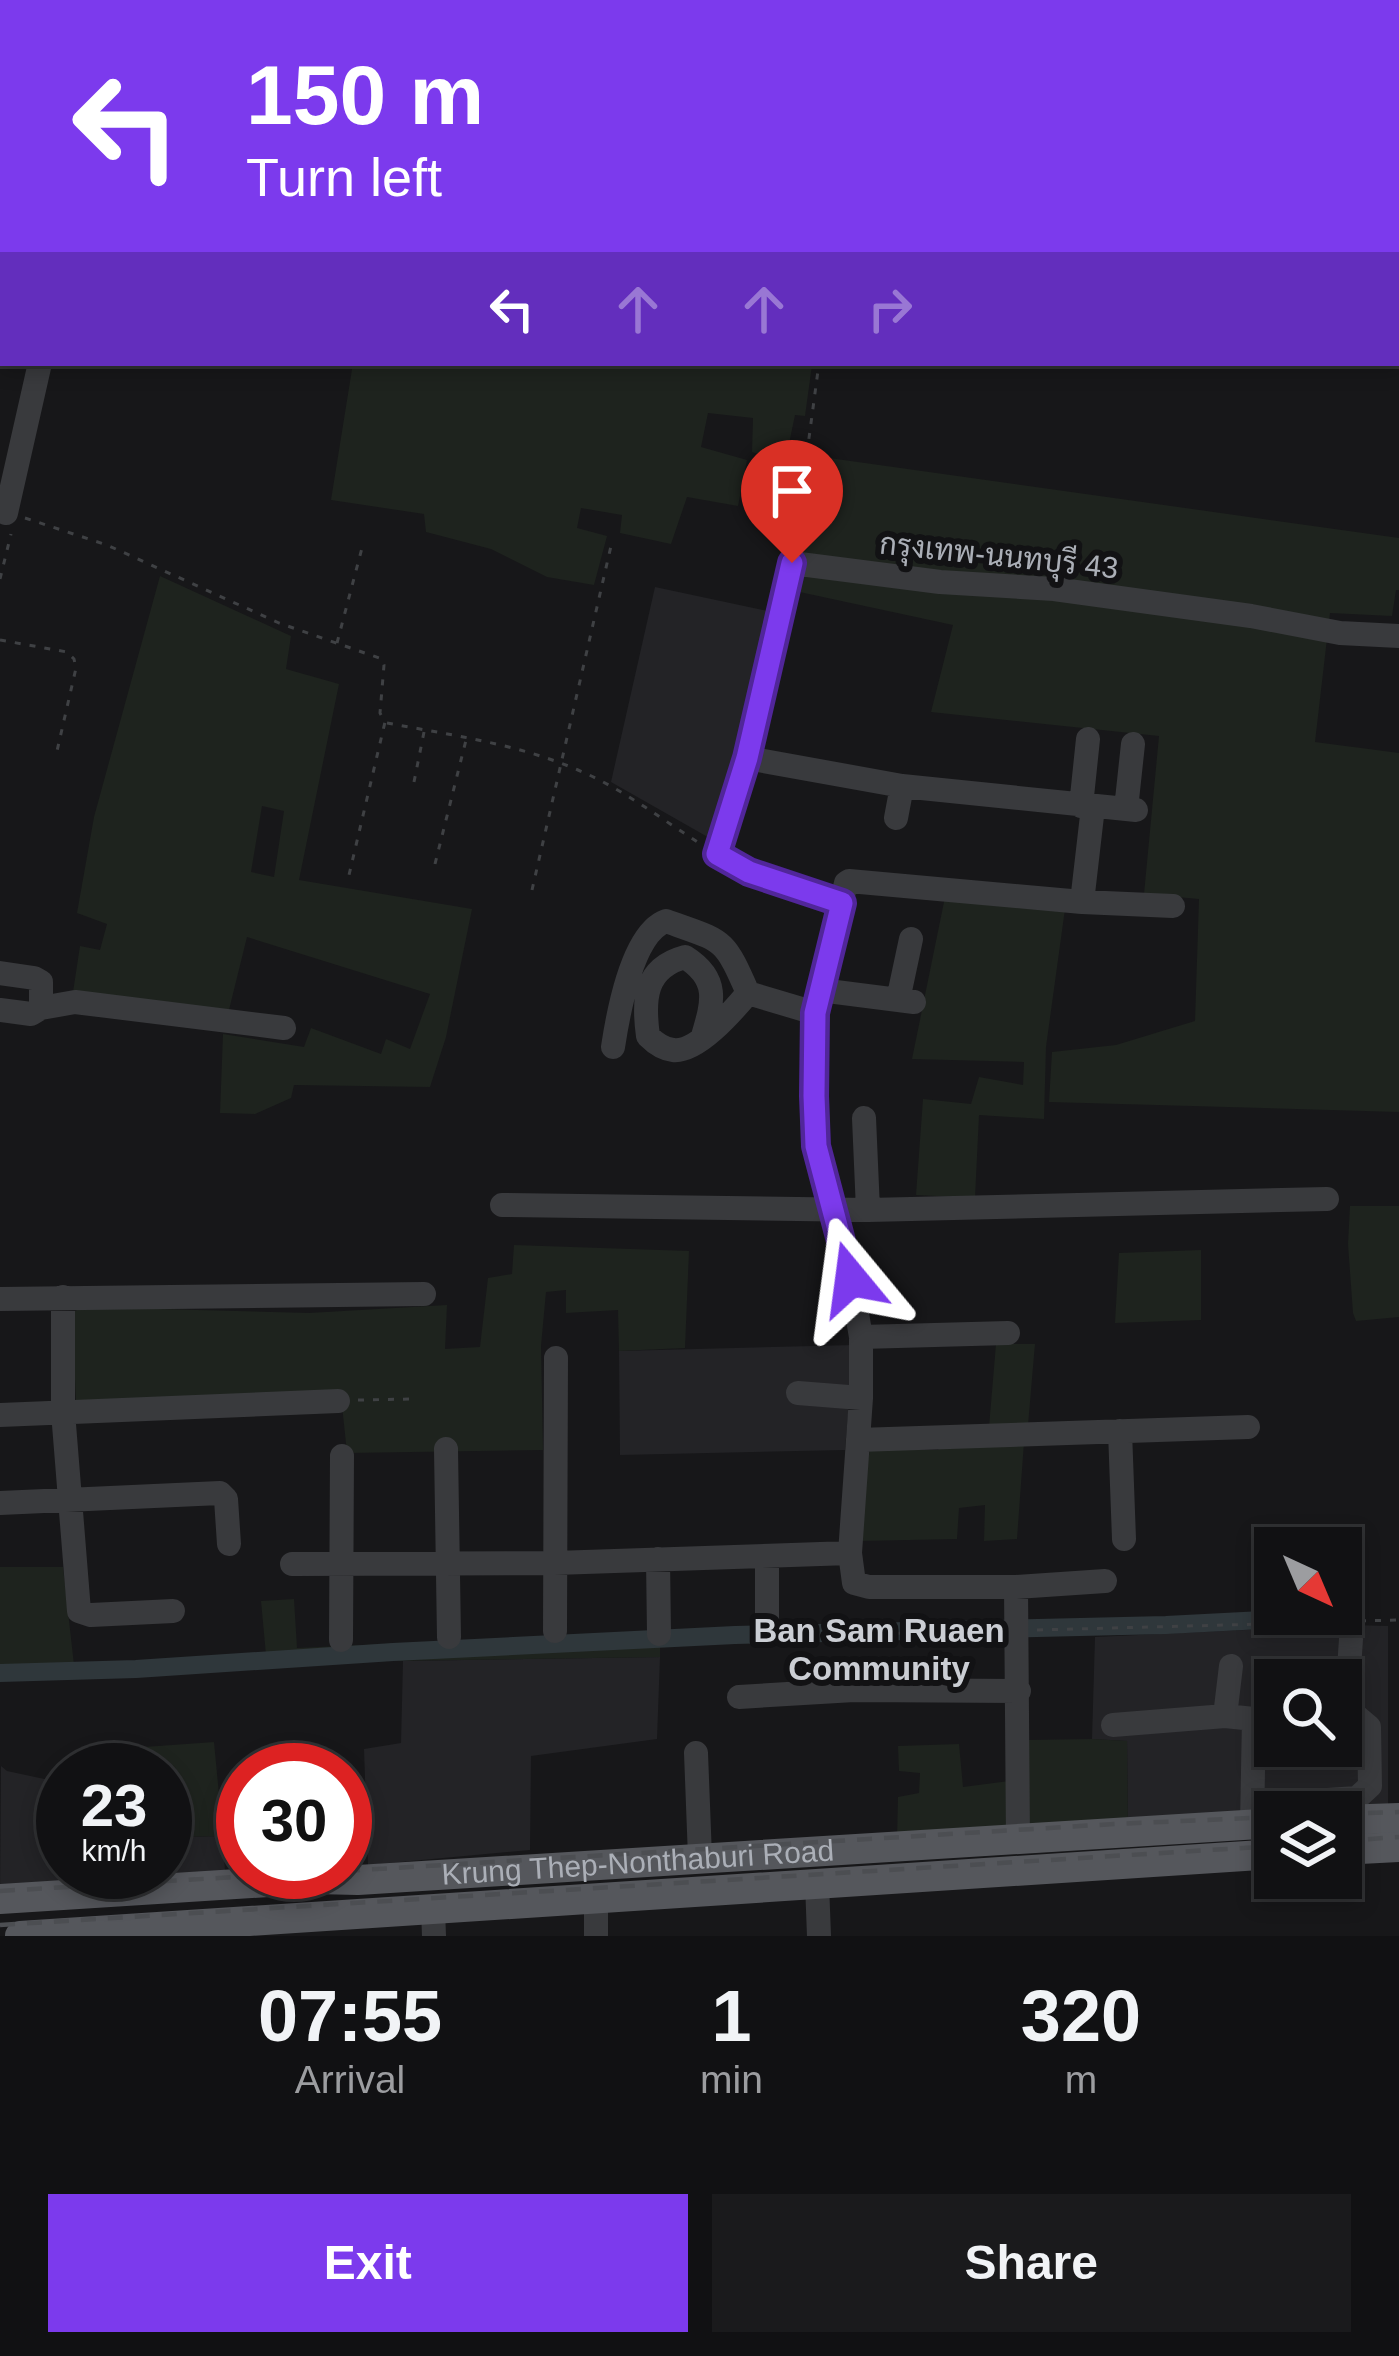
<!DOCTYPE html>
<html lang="en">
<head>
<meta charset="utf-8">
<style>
	:root { --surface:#111113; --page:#1a1a1c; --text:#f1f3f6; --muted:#9c9da0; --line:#303133; --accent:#7c3aed }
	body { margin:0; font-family:Arial,Sarabun,sans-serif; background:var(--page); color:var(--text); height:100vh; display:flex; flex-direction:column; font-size:45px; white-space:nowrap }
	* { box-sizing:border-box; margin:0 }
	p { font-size:39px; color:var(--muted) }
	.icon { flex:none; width:66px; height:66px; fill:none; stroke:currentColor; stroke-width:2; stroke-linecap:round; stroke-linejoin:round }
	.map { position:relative; height:1936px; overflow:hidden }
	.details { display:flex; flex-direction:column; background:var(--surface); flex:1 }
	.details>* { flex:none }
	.banner { position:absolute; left:0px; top:0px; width:1401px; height:366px; box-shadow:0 6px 18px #0003,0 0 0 3px var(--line); background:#7c3aed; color:#fff; overflow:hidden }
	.needle { width:78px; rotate:136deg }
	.controls { position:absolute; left:1254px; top:1527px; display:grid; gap:24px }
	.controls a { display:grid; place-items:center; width:108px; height:108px; border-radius:0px; background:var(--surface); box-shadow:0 6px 18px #0003,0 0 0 3px var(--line); font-size:60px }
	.speed { position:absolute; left:36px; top:1743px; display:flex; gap:24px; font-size:60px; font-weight:700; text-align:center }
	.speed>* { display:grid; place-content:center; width:156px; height:156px; border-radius:50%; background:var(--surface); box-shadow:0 6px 18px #0003,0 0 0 3px var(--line); line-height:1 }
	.speed small { font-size:30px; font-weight:400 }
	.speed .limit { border:18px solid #d22; background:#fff; color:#111 }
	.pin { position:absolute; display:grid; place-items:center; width:102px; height:102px; color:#fff; margin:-123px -51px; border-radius:50% 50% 50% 0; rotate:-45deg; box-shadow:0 0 12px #0007 }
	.pin .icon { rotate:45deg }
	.me { position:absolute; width:132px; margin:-66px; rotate:344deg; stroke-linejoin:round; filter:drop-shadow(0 0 9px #0008) }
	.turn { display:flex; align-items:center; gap:42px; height:252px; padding:0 48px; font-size:54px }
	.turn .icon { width:156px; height:156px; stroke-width:2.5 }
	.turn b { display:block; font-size:84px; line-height:102px }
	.lanes { display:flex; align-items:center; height:114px; padding:0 48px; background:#0003; justify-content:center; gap:60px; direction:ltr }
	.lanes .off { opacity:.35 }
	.eta { display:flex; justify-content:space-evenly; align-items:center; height:204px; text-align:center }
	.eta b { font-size:72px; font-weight:700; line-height:84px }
	.button { display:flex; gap:24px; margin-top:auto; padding:24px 48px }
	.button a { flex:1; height:138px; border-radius:0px; background:var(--accent); color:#fff; font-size:48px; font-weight:700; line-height:138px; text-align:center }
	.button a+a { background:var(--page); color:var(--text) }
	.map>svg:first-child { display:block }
	.built { fill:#232326; fill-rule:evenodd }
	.green { fill:#1e231e; fill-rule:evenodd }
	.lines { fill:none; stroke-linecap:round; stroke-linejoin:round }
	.canal { stroke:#2f373b; stroke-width:18 }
	.path { stroke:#3f4144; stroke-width:3; stroke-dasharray:6 9; stroke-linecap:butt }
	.minor { stroke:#393a3d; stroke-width:24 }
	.major { stroke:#55575c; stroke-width:30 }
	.rail { stroke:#4c4e52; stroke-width:4.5; stroke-dasharray:15 12; stroke-linecap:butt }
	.route-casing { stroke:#51269a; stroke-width:30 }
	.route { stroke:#7c3aed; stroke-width:21 }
	.labels { text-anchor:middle; stroke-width:12; stroke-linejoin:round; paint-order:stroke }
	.street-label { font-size:30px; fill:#abafb7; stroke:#121214 }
	.neighbourhood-label { font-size:33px; font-weight:bold; fill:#cbced4; stroke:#121214 }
</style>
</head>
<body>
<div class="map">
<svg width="1399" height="1936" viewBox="0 0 1399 1936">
	<rect width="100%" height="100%" fill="#171719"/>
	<path class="built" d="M655,587L772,612L713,840L611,782Z
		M854,1345L845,1450L620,1455L619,1351Z
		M1350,1625L1388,1626V1807L1275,1812L1128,1828L1127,1741L1092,1739L1095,1637ZM1275,1680H1341V1746H1275Z
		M660,1657L657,1739L531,1756L530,1850L368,1865L364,1749L401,1743L403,1661Z
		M1,1766L7,1771L63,1783V1872H69L65,1891L0,1895Z
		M165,1811L168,1812L173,1837L223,1836L225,1872L86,1890L87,1872H165Z"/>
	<path class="green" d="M353,363H796L812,365L805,416L795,415L785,463L752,452L753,418L708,413L701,447L747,460L738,506L687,497L671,544L620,533L622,515L581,508L577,528L607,536L594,585L547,577L491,549L426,532L424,514L331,500Z
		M815,456L1399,538V590H1396L1392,616L1330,613L1315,742L1399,753V1112L1049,1102L1052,1052L1116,1045L1195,1021L1199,899L1144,894L1159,736L931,712L953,625L795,591Z
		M160,576L291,636L286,669L339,684L299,880L472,909L446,1037L430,1087L294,1085L291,1098L255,1114L220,1113L223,1034L304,1047L311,1028L381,1054L386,1039L410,1049L430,994L247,937L228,1014L73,992L80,946L100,950L107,924L77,913L94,817ZM262,806L284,811L274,877L251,872Z
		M945,897L1065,909L1046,1047L1044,1119L979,1115L975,1198L916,1195L923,1099L971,1104L979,1077L1023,1085L1024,1062L912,1059Z
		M1350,1206H1399V1317L1356,1321L1353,1313L1348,1244Z
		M514,1245L689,1251L685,1348L619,1351L618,1310L566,1313V1290L546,1292L541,1346L543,1450L347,1453L341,1396L76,1402L72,1313L82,1307L309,1313L447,1305L445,1349L480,1347L488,1278L512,1274Z
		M1201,1250V1320L1115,1323L1119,1253Z
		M996,1344H1035L1028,1425L989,1427Z
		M942,1442H1024L1017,1539L984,1541L985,1505L959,1508L957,1539L859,1541L860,1496L870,1450H938Z
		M0,1567H63L74,1665L266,1655L261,1601L294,1599L297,1648L648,1632L660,1646V1657L387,1661L82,1679L0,1681Z
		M1092,1739L1127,1741L1128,1828L1023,1833L1026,1740Z
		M214,1742L223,1836L173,1837L168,1812L165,1811V1770H96L126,1760L130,1748Z
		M959,1744L963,1787L1009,1781L1008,1837L897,1840L898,1797L919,1793L920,1773L899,1771L898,1746Z"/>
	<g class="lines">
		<path class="canal" d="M0,1673L136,1669L393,1652L735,1635L1166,1625L1338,1616"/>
		<path class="path" d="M25,518L107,545L279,623L382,659L384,665L380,713L385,722L349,875
			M795,543L819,363
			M0,579L11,534
			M0,640L67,652L74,659L76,668L57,751
			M337,643L362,548
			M387,723C451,735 518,744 578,770C621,788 660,818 699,843
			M414,782L424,732
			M435,864L466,740
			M532,890L611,546
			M358,1400L414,1399
			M1360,1621L1399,1620
			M1037,1630L1339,1622
			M819,1635L997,1631"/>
		<path class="minor" d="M105,3V0
			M159,3L160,0
			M640,3V0
			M863,3V0
			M1089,3V0
			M1208,3V0
			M1342,3L1343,0
			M0,27L3,26
			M0,130H3
			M1398,180H1399
			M6,513L40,363
			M747,758L902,786L1136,810
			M1081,806L1088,739
			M1126,809L1133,744
			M896,818L902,786
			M1082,902L1093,807
			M841,903L749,872L717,854L747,758L792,563L940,582L1054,589L1251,616L1340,633L1399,636
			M0,973L34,978L41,982V1008
			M820,990L914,1002
			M898,1000L911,939
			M0,1010L31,1014L41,1008L75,1002L284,1028
			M703,1036C713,1002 720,979 685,957C644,968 643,1000 648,1036C655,1043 663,1049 673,1050C697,1053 733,1011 748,993
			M613,1047C618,1014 632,933 666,921C724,942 723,936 748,993L815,1013
			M864,1118L868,1210
			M502,1205L868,1210L1327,1199
			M63,1297V1412L79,1611L91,1615L173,1611
			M0,1299L424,1294
			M861,1337L1008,1333
			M798,1393L861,1398
			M0,1415L338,1401
			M1120,1431L1124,1539
			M858,1440L1248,1427
			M446,1449L449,1637
			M0,1503L220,1493L226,1499L229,1544
			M767,1556V1628
			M658,1559L659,1634
			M292,1564L555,1563L850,1553
			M1105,1581L1016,1587H869L854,1583L850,1553L861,1398V1337L851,1279L816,1146L814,1096L815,1013L846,883L849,881L1082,902L1173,906
			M1016,1587L1018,1841
			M555,1631L556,1358
			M341,1640L342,1456
			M739,1697L854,1690L1019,1691
			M1346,1714L1351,1639
			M1225,1716L1231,1666
			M1113,1725L1225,1716L1254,1719
			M696,1753L700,1857
			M1264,1823L1266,1804L1357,1798L1370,1786L1369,1727L1356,1716L1341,1715
			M1252,1824L1254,1719L1275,1717
			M817,1883L819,1936
			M596,1899V1936
			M433,1909L434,1936"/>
		<g class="major">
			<path d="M1341,1820L1399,1818"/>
			<path d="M1341,1850L1399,1847"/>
			<path id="s1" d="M0,1899L315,1879L358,1880L1275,1823"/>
			<path d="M20,1936L1275,1854"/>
		</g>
		<path class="rail" d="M1341,1814L1399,1812
			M1341,1841L1399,1837
			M345,1871L1114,1824L1275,1817
			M0,1891L319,1872
			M0,1925L1275,1846"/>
	</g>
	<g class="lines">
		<defs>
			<path id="route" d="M792,563L747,758L717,854L749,872L842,903L815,1013L814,1096L816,1146L851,1279"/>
		</defs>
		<use href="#route" class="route-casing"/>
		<use href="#route" class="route"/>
	</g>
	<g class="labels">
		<g class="street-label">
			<text transform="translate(999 556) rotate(6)" y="10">กรุงเทพ-นนทบุรี 43</text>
			<text dy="10" stroke="none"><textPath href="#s1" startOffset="639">Krung Thep-Nonthaburi Road</textPath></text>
		</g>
		<g class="neighbourhood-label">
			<text x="879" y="1642">Ban Sam Ruaen<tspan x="879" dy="38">Community</tspan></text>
		</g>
	</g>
</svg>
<div class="controls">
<a><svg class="needle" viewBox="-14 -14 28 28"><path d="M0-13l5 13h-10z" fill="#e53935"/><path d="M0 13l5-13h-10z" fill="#9c9da0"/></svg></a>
<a><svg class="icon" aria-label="search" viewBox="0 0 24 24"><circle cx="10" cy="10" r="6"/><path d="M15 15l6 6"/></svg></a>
<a><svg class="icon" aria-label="layers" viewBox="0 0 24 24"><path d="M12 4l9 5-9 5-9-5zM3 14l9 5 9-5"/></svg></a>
</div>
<div class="speed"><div>23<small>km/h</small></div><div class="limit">30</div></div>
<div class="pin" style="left:792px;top:563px;background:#d93025"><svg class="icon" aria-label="arrive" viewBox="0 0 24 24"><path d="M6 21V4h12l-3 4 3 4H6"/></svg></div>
<svg class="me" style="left:851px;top:1279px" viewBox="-20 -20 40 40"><path d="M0-17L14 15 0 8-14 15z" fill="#7c3aed" stroke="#fff" stroke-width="4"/></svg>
<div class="banner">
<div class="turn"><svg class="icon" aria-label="left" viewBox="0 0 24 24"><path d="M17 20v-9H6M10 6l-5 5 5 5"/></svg><div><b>150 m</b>Turn left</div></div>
<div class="lanes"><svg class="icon" aria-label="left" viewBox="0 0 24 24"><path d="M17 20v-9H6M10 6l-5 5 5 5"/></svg><svg class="icon off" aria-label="ahead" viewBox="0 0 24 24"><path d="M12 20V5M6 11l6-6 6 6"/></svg><svg class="icon off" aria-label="ahead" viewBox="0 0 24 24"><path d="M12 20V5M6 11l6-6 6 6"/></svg><svg class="icon off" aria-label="right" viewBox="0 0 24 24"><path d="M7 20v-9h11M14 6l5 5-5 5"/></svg></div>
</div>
</div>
<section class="details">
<div class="eta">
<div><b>07:55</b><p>Arrival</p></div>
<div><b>1</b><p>min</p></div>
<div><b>320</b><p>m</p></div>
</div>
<div class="button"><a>Exit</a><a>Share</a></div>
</section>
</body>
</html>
